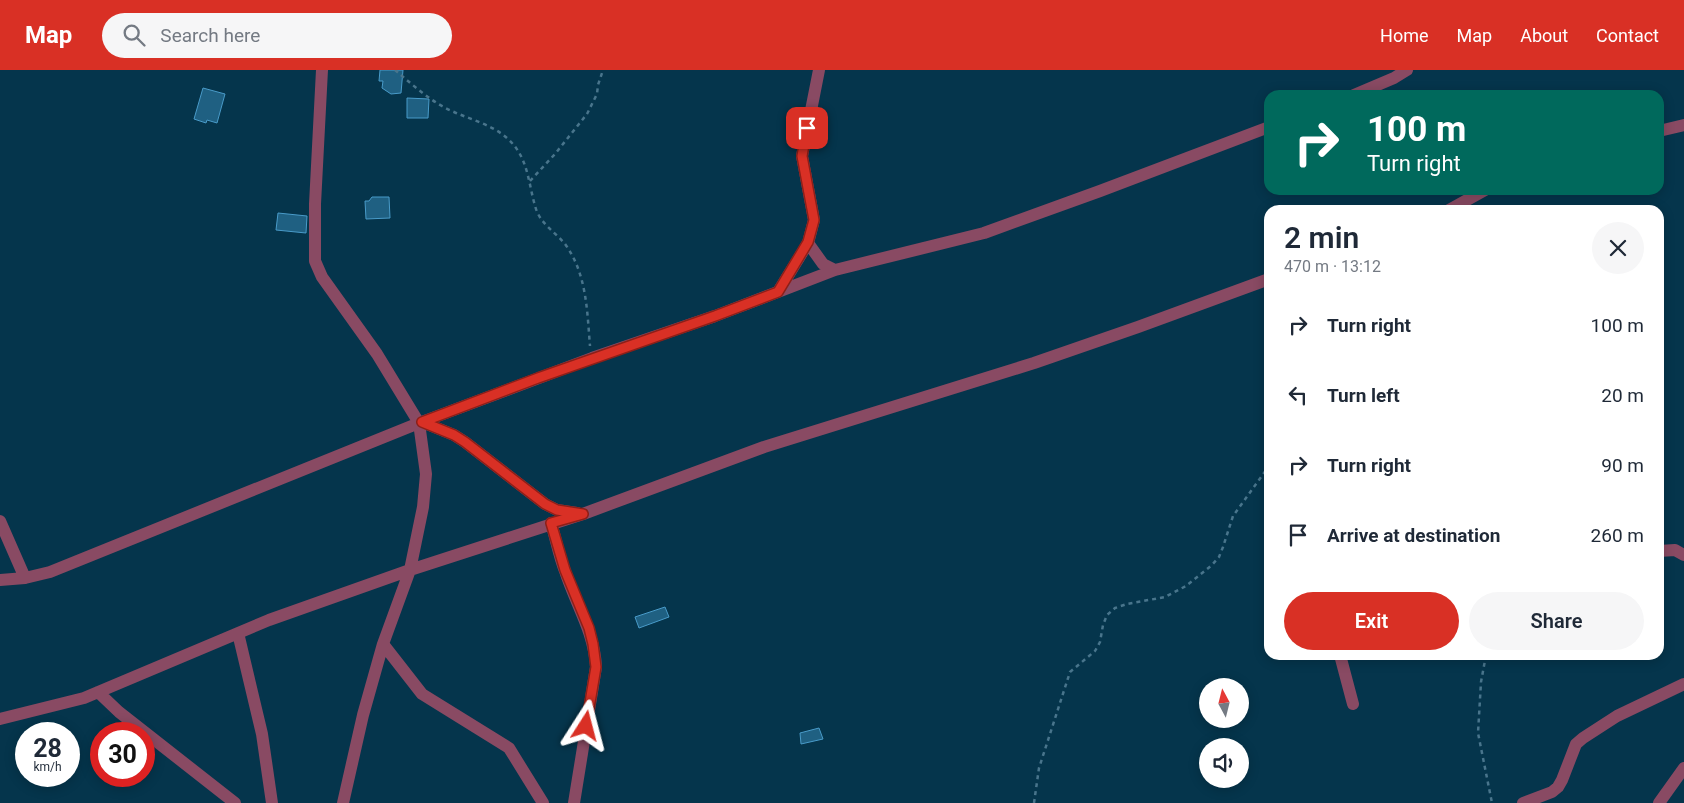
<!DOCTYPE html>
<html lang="en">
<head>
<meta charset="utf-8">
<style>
	:root { --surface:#fff; --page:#f6f6f7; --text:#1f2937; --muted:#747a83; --accent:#d93025 }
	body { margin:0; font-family:Roboto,sans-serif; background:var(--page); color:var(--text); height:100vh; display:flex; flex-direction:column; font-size:19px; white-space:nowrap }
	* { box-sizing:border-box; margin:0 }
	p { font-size:16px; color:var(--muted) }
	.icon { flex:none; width:28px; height:28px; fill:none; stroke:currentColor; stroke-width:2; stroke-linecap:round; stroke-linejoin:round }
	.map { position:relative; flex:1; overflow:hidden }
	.panel { position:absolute; left:1264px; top:135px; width:400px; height:455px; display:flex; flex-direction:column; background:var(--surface); border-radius:15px; box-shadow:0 2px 12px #0003 }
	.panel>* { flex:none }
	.guide { position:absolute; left:1264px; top:20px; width:400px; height:105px; border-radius:15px; box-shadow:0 2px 12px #0003; background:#00695c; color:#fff; overflow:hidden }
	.needle { width:32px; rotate:353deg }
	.tools { position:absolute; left:1199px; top:608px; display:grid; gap:10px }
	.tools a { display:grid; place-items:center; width:50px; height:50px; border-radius:50%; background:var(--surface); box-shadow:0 2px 12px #0003; font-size:25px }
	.speed { position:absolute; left:15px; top:652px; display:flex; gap:10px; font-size:25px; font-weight:700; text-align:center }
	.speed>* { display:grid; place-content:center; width:65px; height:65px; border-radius:50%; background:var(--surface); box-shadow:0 2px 12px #0003; line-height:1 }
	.speed small { font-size:12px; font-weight:400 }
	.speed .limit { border:8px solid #d22; background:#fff; color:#111 }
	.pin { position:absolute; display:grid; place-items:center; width:42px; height:42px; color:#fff; margin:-21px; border-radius:10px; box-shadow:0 2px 8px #0006 }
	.me { position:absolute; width:55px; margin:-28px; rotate:9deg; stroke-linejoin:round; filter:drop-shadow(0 0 4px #0008) }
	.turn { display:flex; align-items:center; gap:18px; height:105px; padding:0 20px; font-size:22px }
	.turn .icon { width:65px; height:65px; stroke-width:2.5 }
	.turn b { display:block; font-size:35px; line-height:42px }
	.round { display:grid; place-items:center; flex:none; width:52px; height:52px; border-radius:26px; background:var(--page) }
	.headline { display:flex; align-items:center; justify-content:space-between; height:85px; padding:0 20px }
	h1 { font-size:30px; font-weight:600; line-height:38px }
	.primary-button { display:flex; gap:10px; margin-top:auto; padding:10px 20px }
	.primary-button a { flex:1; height:58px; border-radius:30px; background:var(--accent); color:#fff; font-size:20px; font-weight:600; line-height:58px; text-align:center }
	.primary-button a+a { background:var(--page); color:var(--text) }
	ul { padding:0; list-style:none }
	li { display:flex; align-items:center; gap:15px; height:70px; padding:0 20px }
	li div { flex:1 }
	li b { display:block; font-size:19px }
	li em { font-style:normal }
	header { display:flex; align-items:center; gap:30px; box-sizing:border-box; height:70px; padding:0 25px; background:var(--accent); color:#fff }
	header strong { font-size:24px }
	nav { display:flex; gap:28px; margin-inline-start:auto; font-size:18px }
	.search { width:350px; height:45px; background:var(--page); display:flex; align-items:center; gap:12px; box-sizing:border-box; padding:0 18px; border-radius:28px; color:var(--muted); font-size:19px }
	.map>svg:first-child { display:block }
	.building { fill:#1f6082; stroke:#499bc9 }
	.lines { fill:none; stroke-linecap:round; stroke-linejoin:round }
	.path { stroke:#49758c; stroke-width:2.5; stroke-dasharray:4 4; stroke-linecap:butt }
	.minor { stroke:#894a63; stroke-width:12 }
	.route-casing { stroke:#8d1f18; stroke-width:12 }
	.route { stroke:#d93025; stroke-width:9 }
</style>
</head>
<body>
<header>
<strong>Map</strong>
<div class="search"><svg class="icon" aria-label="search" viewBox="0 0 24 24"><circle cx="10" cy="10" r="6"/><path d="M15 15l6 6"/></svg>Search here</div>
<nav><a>Home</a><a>Map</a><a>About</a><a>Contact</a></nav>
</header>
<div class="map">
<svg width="1684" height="733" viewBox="0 0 1684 733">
	<rect width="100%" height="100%" fill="#05354c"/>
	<path class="building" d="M380,0H403L401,23L391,24L382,18L383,11H379Z
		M203,18L225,24L217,53L207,50L206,53L194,49Z
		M407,28L429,29L428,48H407Z
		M372,127H389L390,148L366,149L365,131H369Z
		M278,143L307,146L306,163L276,160Z
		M665,537L669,547L639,558L635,547Z
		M819,658L823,669L801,674L800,663Z"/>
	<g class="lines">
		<path class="path" d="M395,0C413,15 432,33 454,42C472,50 493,55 508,69C529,88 528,114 536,139C541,154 555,162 565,174C587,204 587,241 590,276
			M530,111L555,84L587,44L597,24L598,15L603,0
			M1486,585L1481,612L1478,663L1492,733
			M1034,733L1039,698L1070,602L1095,581L1100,572L1103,555L1107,545L1115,538L1127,534L1165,527L1186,516L1212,495L1219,487L1223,477L1233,446L1269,396"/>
		<path class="minor" d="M322,0L315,134V191L322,207L377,284L419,353L426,404L423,437L410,500L383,574L363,645L343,733
			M819,0L802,86L814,150L808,173L823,194L835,200
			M1354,25L1394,8L1407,0
			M1659,61L1684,55
			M1449,140L1485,120
			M778,222L808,173
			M422,352L454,365L465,372L545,434L557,440L577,443
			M0,451L25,508
			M551,453C556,469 559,486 565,501C576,535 594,561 596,597L574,733
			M1659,481L1675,480L1684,485
			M0,510L25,508L50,502L419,353L592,288L715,246L835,200L984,163L1100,121L1269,57
			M238,563L262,664L272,733
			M383,574L422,624L509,678L543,733
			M1340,585L1353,634
			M98,622L119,642L235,733
			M0,649L84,628L269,550L410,500L583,444L764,377L1034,293L1138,257L1269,209
			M1523,733L1552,722L1558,717L1562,710L1576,674L1583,668L1617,646L1684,614
			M1659,733L1684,698"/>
	</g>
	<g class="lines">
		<defs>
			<path id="route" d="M586,656L596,597L593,574L589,558L565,500L551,453L583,444L557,440L545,434L465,372L454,365L422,352L538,308L715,246L778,222L808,172L814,150L802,86L807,58"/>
		</defs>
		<use href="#route" class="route-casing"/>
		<use href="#route" class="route"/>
	</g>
</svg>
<div class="tools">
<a><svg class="needle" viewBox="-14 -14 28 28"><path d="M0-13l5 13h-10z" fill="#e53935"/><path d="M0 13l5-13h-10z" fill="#747a83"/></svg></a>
<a><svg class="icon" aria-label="sound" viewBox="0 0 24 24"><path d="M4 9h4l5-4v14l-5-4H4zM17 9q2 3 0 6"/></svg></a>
</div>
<div class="speed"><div>28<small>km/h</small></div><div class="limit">30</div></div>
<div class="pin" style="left:807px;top:58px;background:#d93025"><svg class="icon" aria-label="arrive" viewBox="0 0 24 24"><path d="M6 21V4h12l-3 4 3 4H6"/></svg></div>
<svg class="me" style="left:586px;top:656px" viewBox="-20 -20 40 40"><path d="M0-17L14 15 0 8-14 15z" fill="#d93025" stroke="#fff" stroke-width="4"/></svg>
<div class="guide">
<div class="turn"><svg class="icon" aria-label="right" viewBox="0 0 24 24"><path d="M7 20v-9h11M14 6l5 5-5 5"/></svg><div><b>100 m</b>Turn right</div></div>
</div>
<section class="panel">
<div class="headline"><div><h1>2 min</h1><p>470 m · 13:12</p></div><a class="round"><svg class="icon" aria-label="close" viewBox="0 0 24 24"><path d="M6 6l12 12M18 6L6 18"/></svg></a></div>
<ul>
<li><svg class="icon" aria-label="right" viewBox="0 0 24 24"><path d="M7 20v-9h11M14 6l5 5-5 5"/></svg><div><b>Turn right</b></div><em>100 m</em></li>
<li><svg class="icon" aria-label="left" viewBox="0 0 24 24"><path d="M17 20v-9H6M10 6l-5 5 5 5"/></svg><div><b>Turn left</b></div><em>20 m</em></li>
<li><svg class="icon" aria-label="right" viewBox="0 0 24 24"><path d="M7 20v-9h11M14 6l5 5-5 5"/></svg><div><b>Turn right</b></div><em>90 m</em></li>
<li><svg class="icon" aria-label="arrive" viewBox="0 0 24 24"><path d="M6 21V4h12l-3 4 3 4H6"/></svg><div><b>Arrive at destination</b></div><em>260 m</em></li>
</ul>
<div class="primary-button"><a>Exit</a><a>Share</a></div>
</section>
</div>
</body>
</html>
